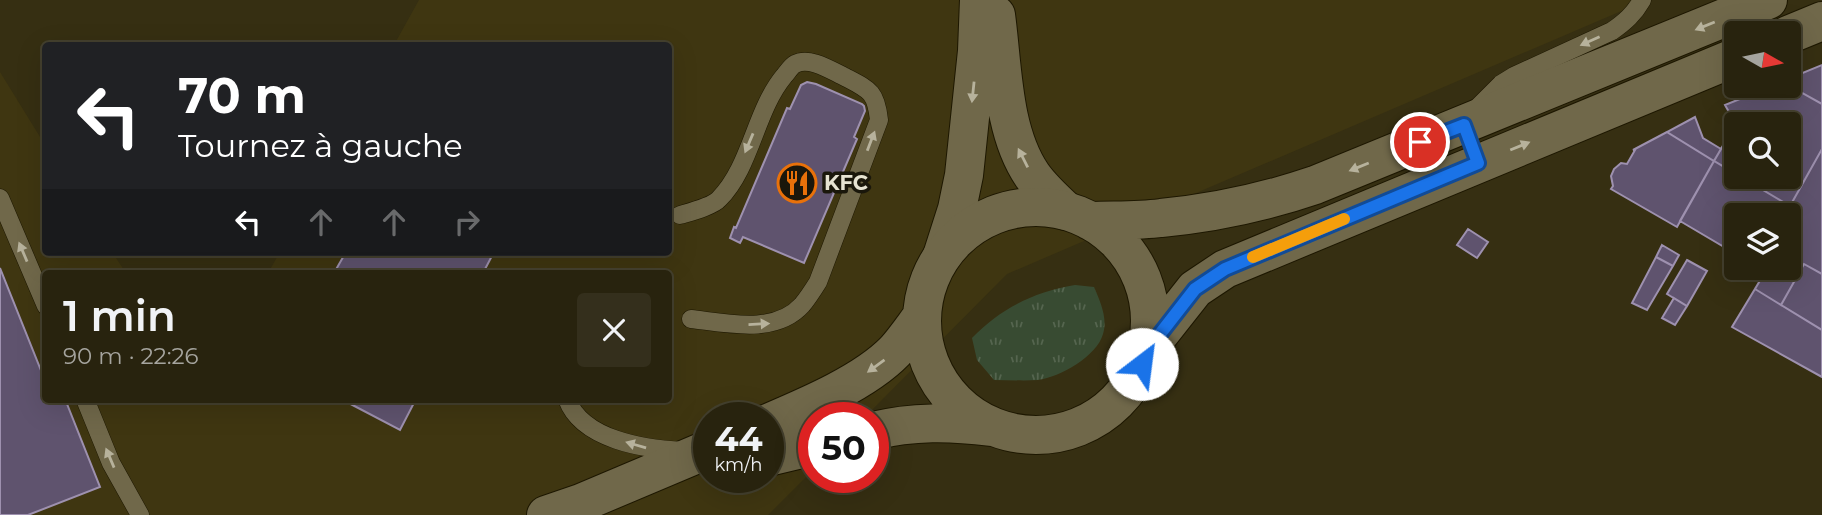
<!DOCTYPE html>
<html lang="fr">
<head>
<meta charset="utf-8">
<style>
	:root { --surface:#28230e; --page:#342f1c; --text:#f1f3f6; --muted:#a5a49e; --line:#44402e }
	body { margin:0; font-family:Montserrat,sans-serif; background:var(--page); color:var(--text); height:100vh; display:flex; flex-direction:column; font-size:26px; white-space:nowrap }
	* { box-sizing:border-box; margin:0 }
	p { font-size:23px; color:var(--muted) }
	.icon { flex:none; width:38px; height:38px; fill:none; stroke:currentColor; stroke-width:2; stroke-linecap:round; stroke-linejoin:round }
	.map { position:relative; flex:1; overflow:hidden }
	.drawer { position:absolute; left:42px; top:270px; width:630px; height:133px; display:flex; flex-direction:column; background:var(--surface); border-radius:7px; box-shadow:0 7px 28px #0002,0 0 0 2px var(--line) }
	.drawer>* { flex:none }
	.top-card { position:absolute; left:42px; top:42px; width:630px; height:214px; border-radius:7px; box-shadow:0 7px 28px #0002,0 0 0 2px var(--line); background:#202124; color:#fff; overflow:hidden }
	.needle { width:46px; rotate:99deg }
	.fabs { position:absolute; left:1724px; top:21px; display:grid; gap:14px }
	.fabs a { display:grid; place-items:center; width:77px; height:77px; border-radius:7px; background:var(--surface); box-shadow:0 7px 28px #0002,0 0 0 2px var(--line); font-size:35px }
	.speed { position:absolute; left:693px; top:402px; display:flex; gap:14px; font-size:35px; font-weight:700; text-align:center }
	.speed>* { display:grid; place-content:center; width:91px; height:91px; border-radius:50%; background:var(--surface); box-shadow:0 7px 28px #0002,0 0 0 2px var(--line); line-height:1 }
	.speed small { font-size:18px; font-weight:400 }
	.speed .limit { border:10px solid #d22; background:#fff; color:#111 }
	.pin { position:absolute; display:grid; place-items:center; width:60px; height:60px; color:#fff; margin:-30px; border:4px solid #fff; border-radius:50%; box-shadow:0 2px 7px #0007 }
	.me { position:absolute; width:77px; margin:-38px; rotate:30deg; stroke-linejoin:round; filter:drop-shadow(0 0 5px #0008) }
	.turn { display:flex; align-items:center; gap:24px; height:147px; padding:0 21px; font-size:32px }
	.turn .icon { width:91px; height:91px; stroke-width:2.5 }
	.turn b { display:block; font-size:49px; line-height:60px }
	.lanes { display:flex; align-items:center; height:66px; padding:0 21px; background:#0003; justify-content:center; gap:35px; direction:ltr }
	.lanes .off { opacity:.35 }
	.round { display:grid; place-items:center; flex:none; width:74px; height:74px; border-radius:7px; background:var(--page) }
	.overview { display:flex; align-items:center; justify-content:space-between; height:119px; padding:0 21px }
	h1 { font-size:42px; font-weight:600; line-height:52px }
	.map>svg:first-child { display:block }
	.built { fill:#3f3611; fill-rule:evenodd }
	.grass { fill:url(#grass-tufts) }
	.building { fill:#5f536e; stroke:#9e91af; stroke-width:2 }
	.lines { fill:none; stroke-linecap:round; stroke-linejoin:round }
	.service-casing { stroke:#1d1700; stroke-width:19 }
	.tertiary-casing { stroke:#1d1700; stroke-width:40 }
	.secondary-casing { stroke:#1d1700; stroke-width:40 }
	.service { stroke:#70684a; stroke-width:18 }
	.tertiary { stroke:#70684a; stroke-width:38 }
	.secondary { stroke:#70684a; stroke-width:38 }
	.oneway { fill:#b7b29c }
	.route-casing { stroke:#114b97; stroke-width:18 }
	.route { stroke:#1a73e8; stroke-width:12 }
	.slow { stroke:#f59e0b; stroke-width:12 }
	.labels { text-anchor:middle; stroke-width:7; stroke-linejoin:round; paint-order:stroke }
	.poi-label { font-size:21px; font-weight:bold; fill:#e6e3d2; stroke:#1a170b; text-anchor:start }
</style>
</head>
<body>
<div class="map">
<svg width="1822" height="515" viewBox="0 0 1822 515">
	<defs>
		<pattern id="grass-tufts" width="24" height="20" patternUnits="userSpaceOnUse" patternTransform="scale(1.75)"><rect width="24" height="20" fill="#384b32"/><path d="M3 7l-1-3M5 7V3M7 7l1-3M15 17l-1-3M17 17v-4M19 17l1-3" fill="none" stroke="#55654f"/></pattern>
	</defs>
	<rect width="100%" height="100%" fill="#362f12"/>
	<path class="built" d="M419,0H1647L1007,274L864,418H814V469L768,515H0V72L45,145L46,252H112L126,273H46V399H668V273H268L280,252H668V46L394,45ZM709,418H768V478H709Z"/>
	<path class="grass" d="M1075,285L1094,287C1100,301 1108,318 1103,334C1097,356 1060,377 1038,380C1024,381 1009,380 994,380L977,360L972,338C1001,308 1034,292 1075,285Z"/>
	<path class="building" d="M1822,65V104L1788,85V79Z
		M807,82L816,84L862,104L864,106L865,111L854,137L857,139L804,263L743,237L740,243L730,238L734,227L736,228L787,108L790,109L801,85Z
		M1788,85L1822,104V149L1790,206L1741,177H1788V124H1736V174L1714,161L1739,118L1729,112L1725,105L1772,86Z
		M1695,117L1703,138L1721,149L1714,161L1667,132Z
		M1667,132L1714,161L1677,227L1611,189L1613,186L1611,176L1614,169L1621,163L1627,164L1635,150H1633Z
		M1822,149V274L1804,264L1781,305L1755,289L1765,272L1758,268H1788V215H1736V254L1680,221L1714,161L1736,174V177H1741L1790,206Z
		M1468,229L1488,242L1477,258L1457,245Z
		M1662,245L1679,255L1673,266L1656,257Z
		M346,252H494L483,273H334Z
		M1656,257L1673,266L1647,310L1632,303Z
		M1687,260L1707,271L1687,306L1667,294Z
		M1804,264L1822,274V330L1781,305Z
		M0,268L46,383V399H65L100,487L28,515H0Z
		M1755,289L1822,330V377L1732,327Z
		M1674,298L1687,306L1675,325L1662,318Z
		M341,399H416L400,430Z"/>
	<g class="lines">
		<defs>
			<path id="service" d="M1478,107L1501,84L1514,76L1612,31C1625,22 1634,14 1642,0
				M0,198L46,306
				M680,215C690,212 713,206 719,199C751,167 755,111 784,76C787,73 791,66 795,64C810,56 832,71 845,77C870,90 876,92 879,120L818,282C813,290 808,298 802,305C775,335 726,323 691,319
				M85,399L111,463L140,515
				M567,399C582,440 644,449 683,451"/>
			<path id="tertiary" d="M996,15C1003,66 1002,131 1032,175C1041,188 1054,200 1066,211
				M942,256L957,209L964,175L977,51L979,0"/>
			<path id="secondary" d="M1788,35L1822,21
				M922 321a114 114 0 1 1 228 0a114 114 0 1 1-228 0Z
				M1090,221C1114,220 1138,221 1161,218C1214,213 1265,202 1315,185L1768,0
				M1146,351L1195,289L1225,269L1736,57
				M768,423C808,406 865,382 895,351C905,340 913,328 922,316
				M873,431C913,421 951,422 991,427
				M768,457L814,446
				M546,515L581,503L709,449"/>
		</defs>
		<use href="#service" class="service-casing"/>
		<use href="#tertiary" class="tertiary-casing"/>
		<use href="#secondary" class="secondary-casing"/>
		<use href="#service" class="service"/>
		<use href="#tertiary" class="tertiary"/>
		<use href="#secondary" class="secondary"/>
	</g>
	<defs><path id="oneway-solid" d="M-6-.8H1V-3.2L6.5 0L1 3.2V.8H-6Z" transform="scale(1.75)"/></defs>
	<g class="oneway">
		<use href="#oneway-solid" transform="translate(1705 26) rotate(158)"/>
		<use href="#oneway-solid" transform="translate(1590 41) rotate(156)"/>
		<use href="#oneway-solid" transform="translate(973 92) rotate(96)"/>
		<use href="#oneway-solid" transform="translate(871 141) rotate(-69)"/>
		<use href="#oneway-solid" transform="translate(749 143) rotate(113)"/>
		<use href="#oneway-solid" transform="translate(1520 146) rotate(-22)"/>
		<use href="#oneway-solid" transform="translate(1023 158) rotate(-117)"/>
		<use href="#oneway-solid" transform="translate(1359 167) rotate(158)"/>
		<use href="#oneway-solid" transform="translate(23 252) rotate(-113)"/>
		<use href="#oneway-solid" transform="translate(759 324) rotate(-3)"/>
		<use href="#oneway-solid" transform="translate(876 366) rotate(144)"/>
		<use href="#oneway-solid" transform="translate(636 445) rotate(-164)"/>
		<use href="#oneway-solid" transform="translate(110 458) rotate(-113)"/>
	</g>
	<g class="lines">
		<defs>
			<path id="route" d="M1142,364L1146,352L1195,289L1225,269L1478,163L1464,125L1420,142"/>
		</defs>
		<use href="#route" class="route-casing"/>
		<use href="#route" class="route"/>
		<path class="slow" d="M1253,257L1344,219"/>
	</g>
	<defs>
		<symbol id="restaurant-ring" viewBox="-11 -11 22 22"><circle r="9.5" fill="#1a170b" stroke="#e8710a" stroke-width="1.5"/><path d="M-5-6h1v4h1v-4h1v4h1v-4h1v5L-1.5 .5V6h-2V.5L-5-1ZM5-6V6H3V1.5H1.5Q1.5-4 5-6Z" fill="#e8710a"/></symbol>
	</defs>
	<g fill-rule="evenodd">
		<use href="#restaurant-ring" x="775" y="161" width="44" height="44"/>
	</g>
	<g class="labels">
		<g class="poi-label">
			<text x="824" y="190">KFC</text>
		</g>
	</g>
</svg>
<div class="fabs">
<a><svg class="needle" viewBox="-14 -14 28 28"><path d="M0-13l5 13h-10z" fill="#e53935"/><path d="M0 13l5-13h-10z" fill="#a5a49e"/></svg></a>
<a><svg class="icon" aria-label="search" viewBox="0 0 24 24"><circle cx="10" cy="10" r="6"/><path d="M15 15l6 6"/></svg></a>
<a><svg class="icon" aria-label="layers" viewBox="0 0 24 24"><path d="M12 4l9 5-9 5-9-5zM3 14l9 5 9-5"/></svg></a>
</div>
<div class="speed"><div>44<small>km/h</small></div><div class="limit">50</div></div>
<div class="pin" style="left:1420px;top:142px;background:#d93025"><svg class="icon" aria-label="arrive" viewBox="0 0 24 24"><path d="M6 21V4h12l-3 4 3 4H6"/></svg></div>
<svg class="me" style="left:1142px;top:364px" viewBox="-20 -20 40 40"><circle r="19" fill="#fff"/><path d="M0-13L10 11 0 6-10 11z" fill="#1a73e8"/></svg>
<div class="top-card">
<div class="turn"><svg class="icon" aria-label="left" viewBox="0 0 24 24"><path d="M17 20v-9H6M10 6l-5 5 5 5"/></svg><div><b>70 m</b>Tournez à gauche</div></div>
<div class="lanes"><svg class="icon" aria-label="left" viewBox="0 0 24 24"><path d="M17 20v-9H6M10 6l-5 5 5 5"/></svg><svg class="icon off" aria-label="ahead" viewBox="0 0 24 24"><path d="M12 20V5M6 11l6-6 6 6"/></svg><svg class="icon off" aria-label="ahead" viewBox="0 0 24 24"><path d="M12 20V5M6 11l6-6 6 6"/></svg><svg class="icon off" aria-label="right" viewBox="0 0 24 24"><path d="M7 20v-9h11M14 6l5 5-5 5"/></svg></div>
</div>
<section class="drawer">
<div class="overview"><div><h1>1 min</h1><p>90 m · 22:26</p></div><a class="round"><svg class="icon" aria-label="close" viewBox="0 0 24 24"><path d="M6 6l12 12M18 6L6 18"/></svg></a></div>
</section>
</div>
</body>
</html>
